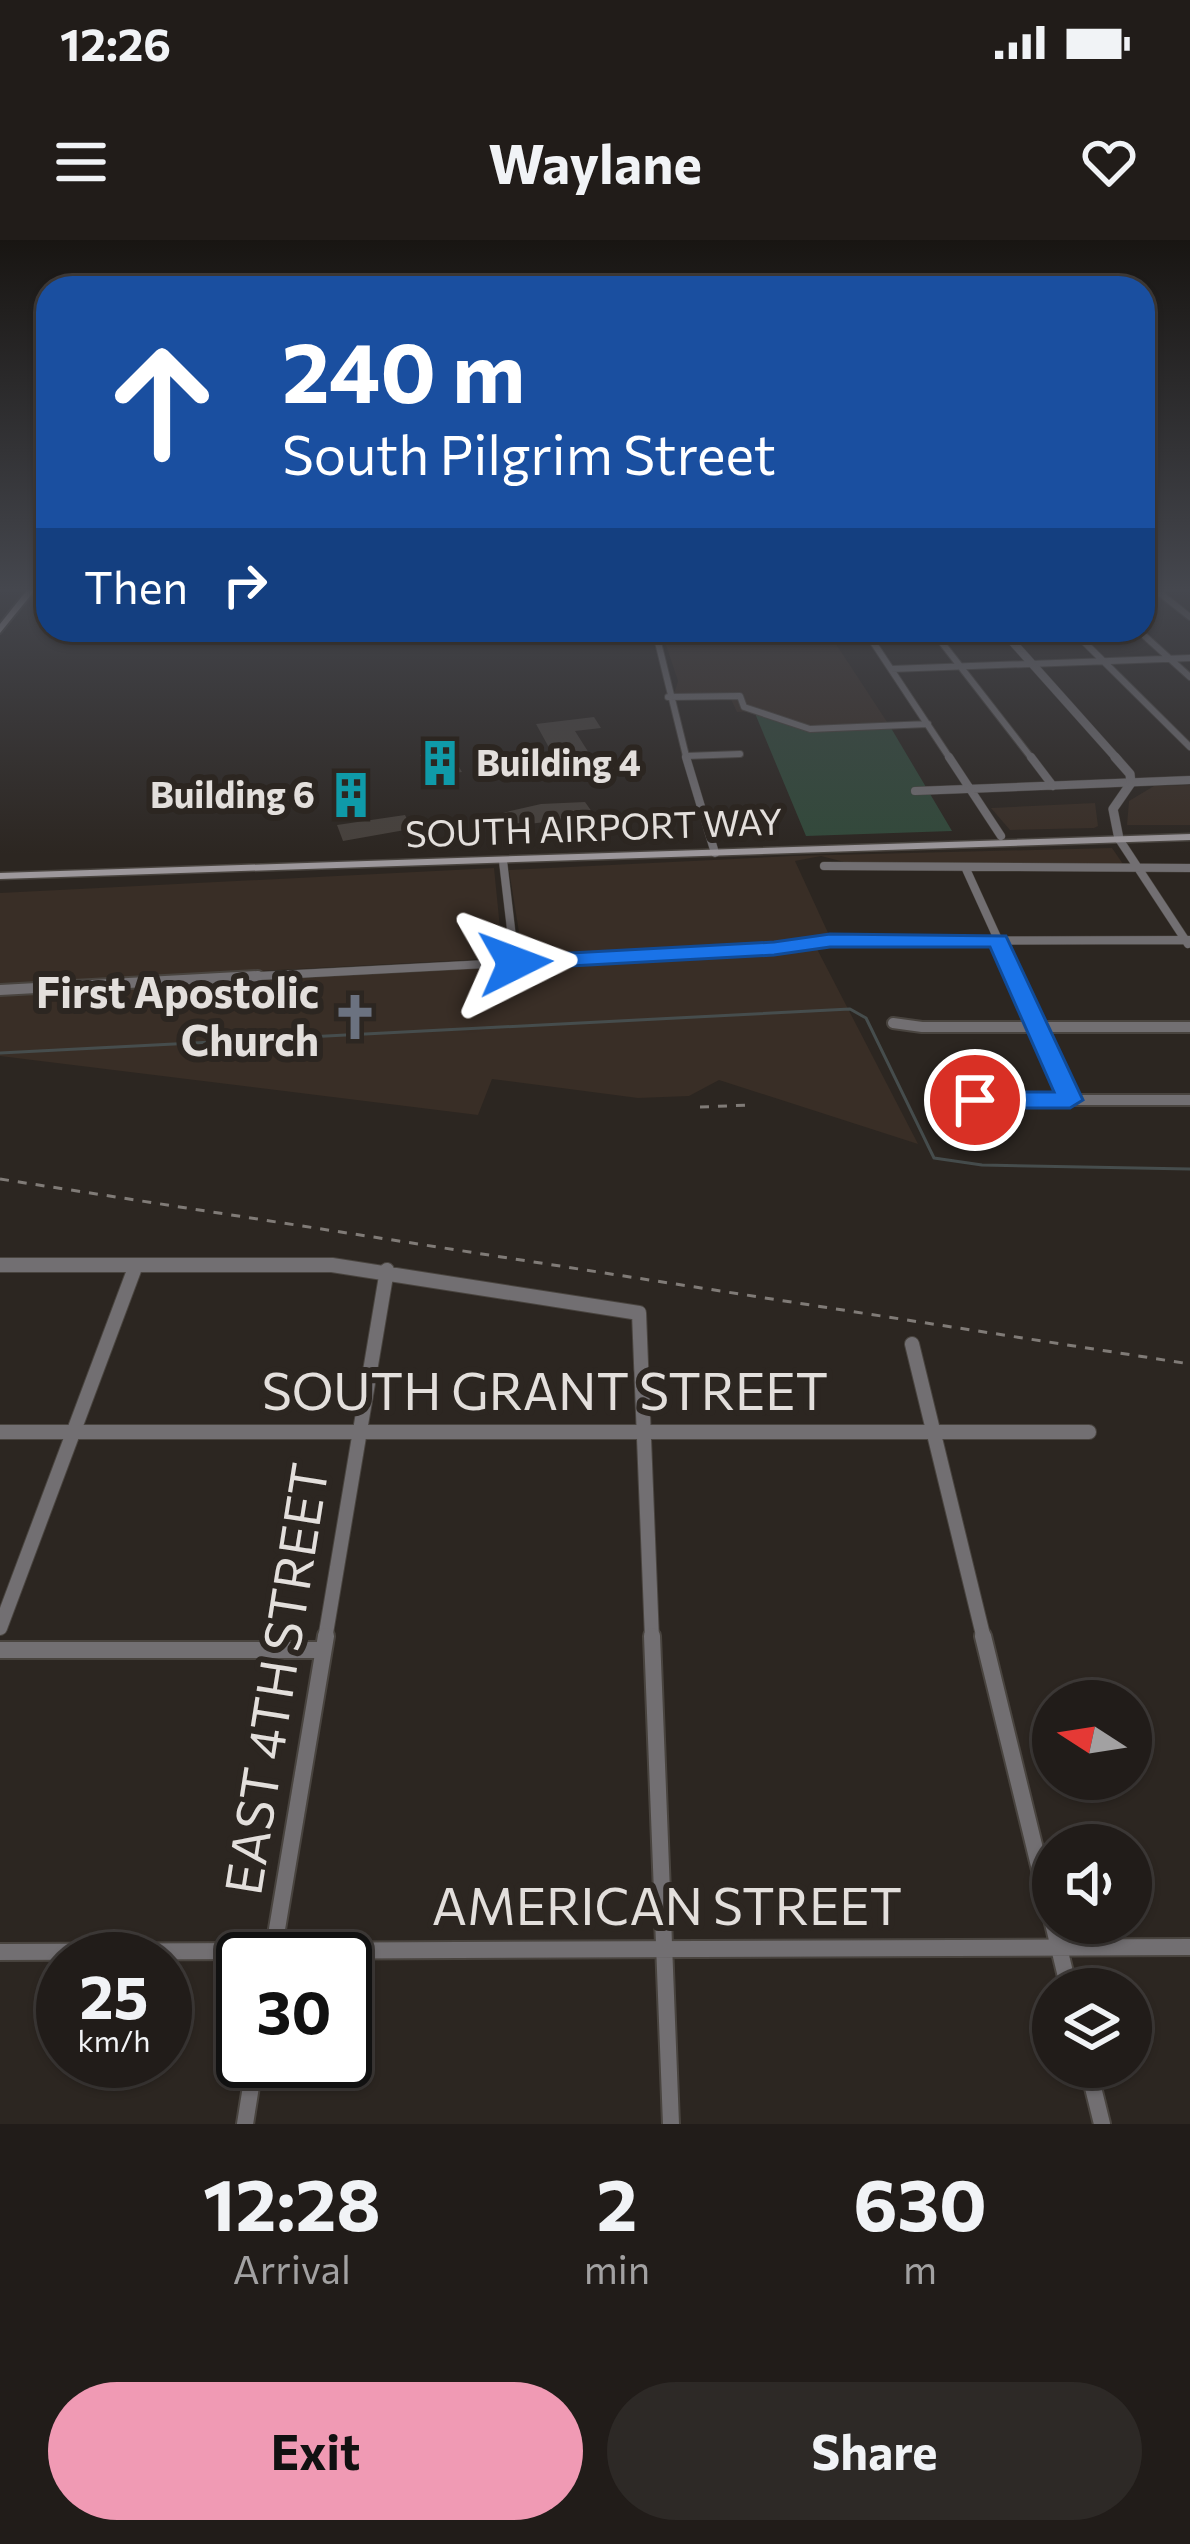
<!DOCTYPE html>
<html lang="en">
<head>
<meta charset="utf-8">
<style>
	:root { --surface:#211c19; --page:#2d2926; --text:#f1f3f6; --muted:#a2a1a2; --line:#3e3a38; --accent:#f09ab4 }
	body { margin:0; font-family:Commissioner,sans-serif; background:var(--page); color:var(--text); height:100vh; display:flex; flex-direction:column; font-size:45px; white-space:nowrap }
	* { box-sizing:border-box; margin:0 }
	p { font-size:39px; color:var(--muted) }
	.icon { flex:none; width:66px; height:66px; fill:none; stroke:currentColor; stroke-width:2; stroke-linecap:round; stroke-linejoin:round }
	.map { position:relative; height:1884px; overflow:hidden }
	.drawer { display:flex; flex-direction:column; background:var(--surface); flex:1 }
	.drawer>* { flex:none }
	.banner { position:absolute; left:36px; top:36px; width:1119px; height:366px; border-radius:36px; box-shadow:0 3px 9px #0004,0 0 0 3px var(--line); background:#1a4fa0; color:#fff; overflow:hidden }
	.needle { width:78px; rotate:282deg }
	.fabs { position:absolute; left:1032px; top:1440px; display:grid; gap:24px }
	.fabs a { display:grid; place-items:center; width:120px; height:120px; border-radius:50%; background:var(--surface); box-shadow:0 3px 9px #0004,0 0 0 3px var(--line); font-size:60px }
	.speed { position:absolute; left:36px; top:1692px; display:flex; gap:24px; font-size:60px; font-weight:700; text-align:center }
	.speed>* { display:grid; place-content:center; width:156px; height:156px; border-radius:50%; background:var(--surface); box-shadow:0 3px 9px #0004,0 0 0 3px var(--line); line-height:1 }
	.speed small { font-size:30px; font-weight:400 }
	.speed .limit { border:6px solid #111; border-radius:18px; background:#fff; color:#111 }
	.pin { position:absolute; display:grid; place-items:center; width:102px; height:102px; color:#fff; margin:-51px; border:6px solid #fff; border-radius:50%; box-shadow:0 3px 12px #0007 }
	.me { position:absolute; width:132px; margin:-66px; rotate:87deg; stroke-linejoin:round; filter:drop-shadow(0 0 9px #0008) }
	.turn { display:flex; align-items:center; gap:42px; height:252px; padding:0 48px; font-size:54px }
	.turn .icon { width:156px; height:156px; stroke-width:2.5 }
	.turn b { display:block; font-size:84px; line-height:102px }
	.then { display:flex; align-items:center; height:114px; padding:0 48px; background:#0003; gap:24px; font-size:45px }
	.eta { display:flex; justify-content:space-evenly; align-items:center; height:204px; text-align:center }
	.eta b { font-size:72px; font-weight:700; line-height:84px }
	.button { display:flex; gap:24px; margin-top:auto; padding:24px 48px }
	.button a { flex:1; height:138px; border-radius:72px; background:var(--accent); color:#111; font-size:48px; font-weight:700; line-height:138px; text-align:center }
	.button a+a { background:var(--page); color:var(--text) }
	.status { display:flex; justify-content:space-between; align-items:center; height:84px; padding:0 60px; background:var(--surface); direction:ltr }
	.status svg { height:33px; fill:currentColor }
	header { display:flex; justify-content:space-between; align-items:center; height:156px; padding:0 48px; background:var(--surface); font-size:54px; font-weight:700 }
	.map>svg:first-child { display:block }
	.built { fill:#392e26 }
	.green { fill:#32493a }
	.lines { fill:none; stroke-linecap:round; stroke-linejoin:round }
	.stream { stroke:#464d4d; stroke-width:3 }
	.building { fill:#47413c }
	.minor-far4-casing { stroke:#49443f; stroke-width:8 }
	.minor-far3-casing { stroke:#49443f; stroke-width:9 }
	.minor-far2-casing { stroke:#49443f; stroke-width:14 }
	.minor-far1-casing { stroke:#49443f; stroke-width:16 }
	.minor-casing { stroke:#49443f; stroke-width:20 }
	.tertiary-far1-casing { stroke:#49443f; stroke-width:9 }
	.tertiary-casing { stroke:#49443f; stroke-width:10 }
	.secondary-casing { stroke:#49443f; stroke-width:3 }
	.primary-casing { stroke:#49443f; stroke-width:4 }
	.minor-far4 { stroke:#726f72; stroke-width:6 }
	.minor-far3 { stroke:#726f72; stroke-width:8 }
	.minor-far2 { stroke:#726f72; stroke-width:10 }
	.minor-far1 { stroke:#726f72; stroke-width:14 }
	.minor { stroke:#726f72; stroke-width:16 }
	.tertiary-far1 { stroke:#726f72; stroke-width:8 }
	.tertiary { stroke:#726f72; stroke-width:9 }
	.secondary { fill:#9d989c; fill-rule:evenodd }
	.primary { fill:#bfb8bd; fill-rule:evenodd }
	.rail { stroke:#807b77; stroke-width:3; stroke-dasharray:9 9; stroke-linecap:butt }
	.route { fill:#1a73e8; stroke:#114b97; stroke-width:3 }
	.labels { text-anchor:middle; stroke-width:12; stroke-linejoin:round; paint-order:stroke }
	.far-poi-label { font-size:36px; font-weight:bold; fill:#e3dfdc; stroke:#2c2621; text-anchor:start }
	.far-street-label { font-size:36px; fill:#e3dfdc; stroke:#2c2621 }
	.poi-label { font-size:42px; font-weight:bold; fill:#e3dfdc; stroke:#2c2621; text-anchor:end }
	.near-street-label { font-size:51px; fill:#e3dfdc; stroke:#2c2621 }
</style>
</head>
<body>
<div class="status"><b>12:26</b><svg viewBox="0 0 49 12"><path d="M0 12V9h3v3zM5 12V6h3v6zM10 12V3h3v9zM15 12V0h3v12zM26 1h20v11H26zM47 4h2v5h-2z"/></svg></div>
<header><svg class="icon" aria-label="menu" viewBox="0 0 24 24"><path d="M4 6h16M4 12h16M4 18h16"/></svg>Waylane<svg class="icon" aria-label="heart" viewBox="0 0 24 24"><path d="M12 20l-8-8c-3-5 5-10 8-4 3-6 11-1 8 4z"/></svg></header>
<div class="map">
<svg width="1190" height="1884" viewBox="0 0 1190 1884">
	<rect width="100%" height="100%" fill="#2c2621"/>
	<path class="built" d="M834,401L891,488L811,492L755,471L737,472L728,453L674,454L678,441L666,405Z
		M1190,545V585H1127L1129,561L1154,546Z
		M1095,563L1098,586L1094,588L1010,590L991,568Z
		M1112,608L1123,624H852L821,616L795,621L829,695L775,703L523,717L509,630L792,616Z
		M494,628L503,718L0,745V653Z
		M817,709L918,904L719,840L689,856L638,858L492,839L478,875L0,816V755Z"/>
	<path class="green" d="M754,471L811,492L891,488L952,591L806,596Z"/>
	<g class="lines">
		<path class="stream" d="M0,813L850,769L866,778L934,918L982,925L1190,929"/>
	</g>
	<path class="building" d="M594,477L601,488L575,491L594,521L558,524L536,484Z
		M450,512L462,532L431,536L420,515Z
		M585,562L595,576L496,588L489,576L541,564Z
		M405,575L411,587L405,590L343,601L337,585Z"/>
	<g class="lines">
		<defs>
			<path id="minor-far4" d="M1156,350L1190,377
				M655,390L687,520
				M865,390L951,520
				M932,390L1033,520
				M1072,390L1190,507
				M1138,390L1190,437
				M656,393L748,390
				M891,429L1190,418
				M668,457L740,456L744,467L810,489L928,484
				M686,516L740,514"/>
			<path id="minor-far3" d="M686,517L715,613
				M949,517L1001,596
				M1031,517L1053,546
				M915,551L1190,540
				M1119,599L1188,704
				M503,621L515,723
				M824,626L1190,628
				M966,629L1016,739
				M201,739L774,709L830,701L1190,700"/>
			<path id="minor-far2" d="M1014,736L1070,860
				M0,750L258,736
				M893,783L922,787H1190
				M975,860H1190
				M0,1025H335"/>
			<path id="minor-far1" d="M0,1025H332L639,1073L652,1399
				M912,1104L984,1399
				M0,1192H1089
				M0,1388L136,1025
				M325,1399L387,1030"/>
			<path id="minor" d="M652,1396L671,1884
				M983,1396L1053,1683
				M0,1410H323
				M1053,1683L1069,1749
				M0,1712L1190,1707
				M272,1719L326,1396
				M1088,1827L1102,1884
				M245,1884L255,1821"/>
			<path id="tertiary-far1" d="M1002,390L1118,520"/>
			<path id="tertiary" d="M1115,517L1130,534L1131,543L1113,569L1119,599"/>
			<path id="secondary" d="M1190,594V600L0,639V633Z"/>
			<path id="primary" d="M27,350H35L0,393V384Z"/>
		</defs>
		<use href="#minor-far4" class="minor-far4-casing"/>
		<use href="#minor-far3" class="minor-far3-casing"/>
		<use href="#minor-far2" class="minor-far2-casing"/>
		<use href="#minor-far1" class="minor-far1-casing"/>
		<use href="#minor" class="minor-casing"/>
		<use href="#tertiary-far1" class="tertiary-far1-casing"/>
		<use href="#tertiary" class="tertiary-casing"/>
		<use href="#secondary" class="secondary-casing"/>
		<use href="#primary" class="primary-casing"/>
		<use href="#minor-far4" class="minor-far4"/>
		<use href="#minor-far3" class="minor-far3"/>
		<use href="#minor-far2" class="minor-far2"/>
		<use href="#minor-far1" class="minor-far1"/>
		<use href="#minor" class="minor"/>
		<use href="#tertiary-far1" class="tertiary-far1"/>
		<use href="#tertiary" class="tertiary"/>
		<use href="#secondary" class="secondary"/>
		<use href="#primary" class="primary"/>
		<path class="rail" d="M700,867L751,865
			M0,939L1190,1124"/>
	</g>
	<linearGradient id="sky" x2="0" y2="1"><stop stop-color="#181512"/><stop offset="0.57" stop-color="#45474e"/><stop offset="1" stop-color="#45474e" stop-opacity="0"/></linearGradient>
	<rect width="1190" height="614" fill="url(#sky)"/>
	<path class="route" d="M830,694L1006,696L1083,860L1070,868H975L962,860L975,852H1054L990,707H830L774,715L515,729L504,723L515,716L774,702Z"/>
	<defs>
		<symbol id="building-bare" viewBox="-9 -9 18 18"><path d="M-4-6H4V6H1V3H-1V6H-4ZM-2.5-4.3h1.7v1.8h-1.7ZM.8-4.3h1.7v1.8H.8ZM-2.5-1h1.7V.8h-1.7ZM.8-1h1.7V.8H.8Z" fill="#0f9aa8" stroke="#2c2621" stroke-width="2.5" paint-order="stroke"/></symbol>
		<symbol id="church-bare" viewBox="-9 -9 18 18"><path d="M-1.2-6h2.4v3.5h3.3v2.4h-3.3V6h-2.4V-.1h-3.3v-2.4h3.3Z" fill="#6b7280" stroke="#2c2621" stroke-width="2.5" paint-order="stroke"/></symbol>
	</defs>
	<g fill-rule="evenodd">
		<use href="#building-bare" x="407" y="490" width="66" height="66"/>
		<use href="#building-bare" x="318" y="522" width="66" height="66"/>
		<use href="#church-bare" x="322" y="744" width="66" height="66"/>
	</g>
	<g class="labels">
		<g class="far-poi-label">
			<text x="476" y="536">Building 4</text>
			<text x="315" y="568" text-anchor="end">Building 6</text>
		</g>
		<g class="far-street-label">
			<text transform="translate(594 588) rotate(-2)" y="13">SOUTH AIRPORT WAY</text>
		</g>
		<g class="poi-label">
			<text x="319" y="768">First Apostolic<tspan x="319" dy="48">Church</tspan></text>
		</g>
		<g class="near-street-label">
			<text x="545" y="1170">SOUTH GRANT STREET</text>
			<text transform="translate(277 1439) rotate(-81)" y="18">EAST 4TH STREET</text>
			<text x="667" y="1685">AMERICAN STREET</text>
		</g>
	</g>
</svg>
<div class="fabs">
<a><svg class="needle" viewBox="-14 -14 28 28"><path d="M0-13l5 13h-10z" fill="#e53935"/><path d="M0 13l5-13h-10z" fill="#a2a1a2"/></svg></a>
<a><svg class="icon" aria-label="sound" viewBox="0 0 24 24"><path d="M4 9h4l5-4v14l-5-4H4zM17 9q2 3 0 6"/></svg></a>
<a><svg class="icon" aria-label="layers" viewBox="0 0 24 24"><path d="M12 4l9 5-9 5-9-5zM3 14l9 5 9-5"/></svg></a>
</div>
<div class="speed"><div>25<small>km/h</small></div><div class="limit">30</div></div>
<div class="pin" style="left:975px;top:860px;background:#d93025"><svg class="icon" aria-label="arrive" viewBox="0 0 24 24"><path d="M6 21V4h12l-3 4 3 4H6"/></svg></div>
<svg class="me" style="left:515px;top:723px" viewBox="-20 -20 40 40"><path d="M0-17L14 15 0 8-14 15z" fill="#1a73e8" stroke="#fff" stroke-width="4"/></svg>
<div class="banner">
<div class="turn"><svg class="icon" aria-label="ahead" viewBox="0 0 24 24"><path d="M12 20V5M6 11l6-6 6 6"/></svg><div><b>240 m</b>South Pilgrim Street</div></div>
<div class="then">Then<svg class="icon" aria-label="right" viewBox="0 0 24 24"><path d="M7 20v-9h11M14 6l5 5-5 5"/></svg></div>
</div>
</div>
<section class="drawer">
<div class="eta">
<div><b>12:28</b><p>Arrival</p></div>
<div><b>2</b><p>min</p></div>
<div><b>630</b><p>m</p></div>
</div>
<div class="button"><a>Exit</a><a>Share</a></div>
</section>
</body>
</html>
